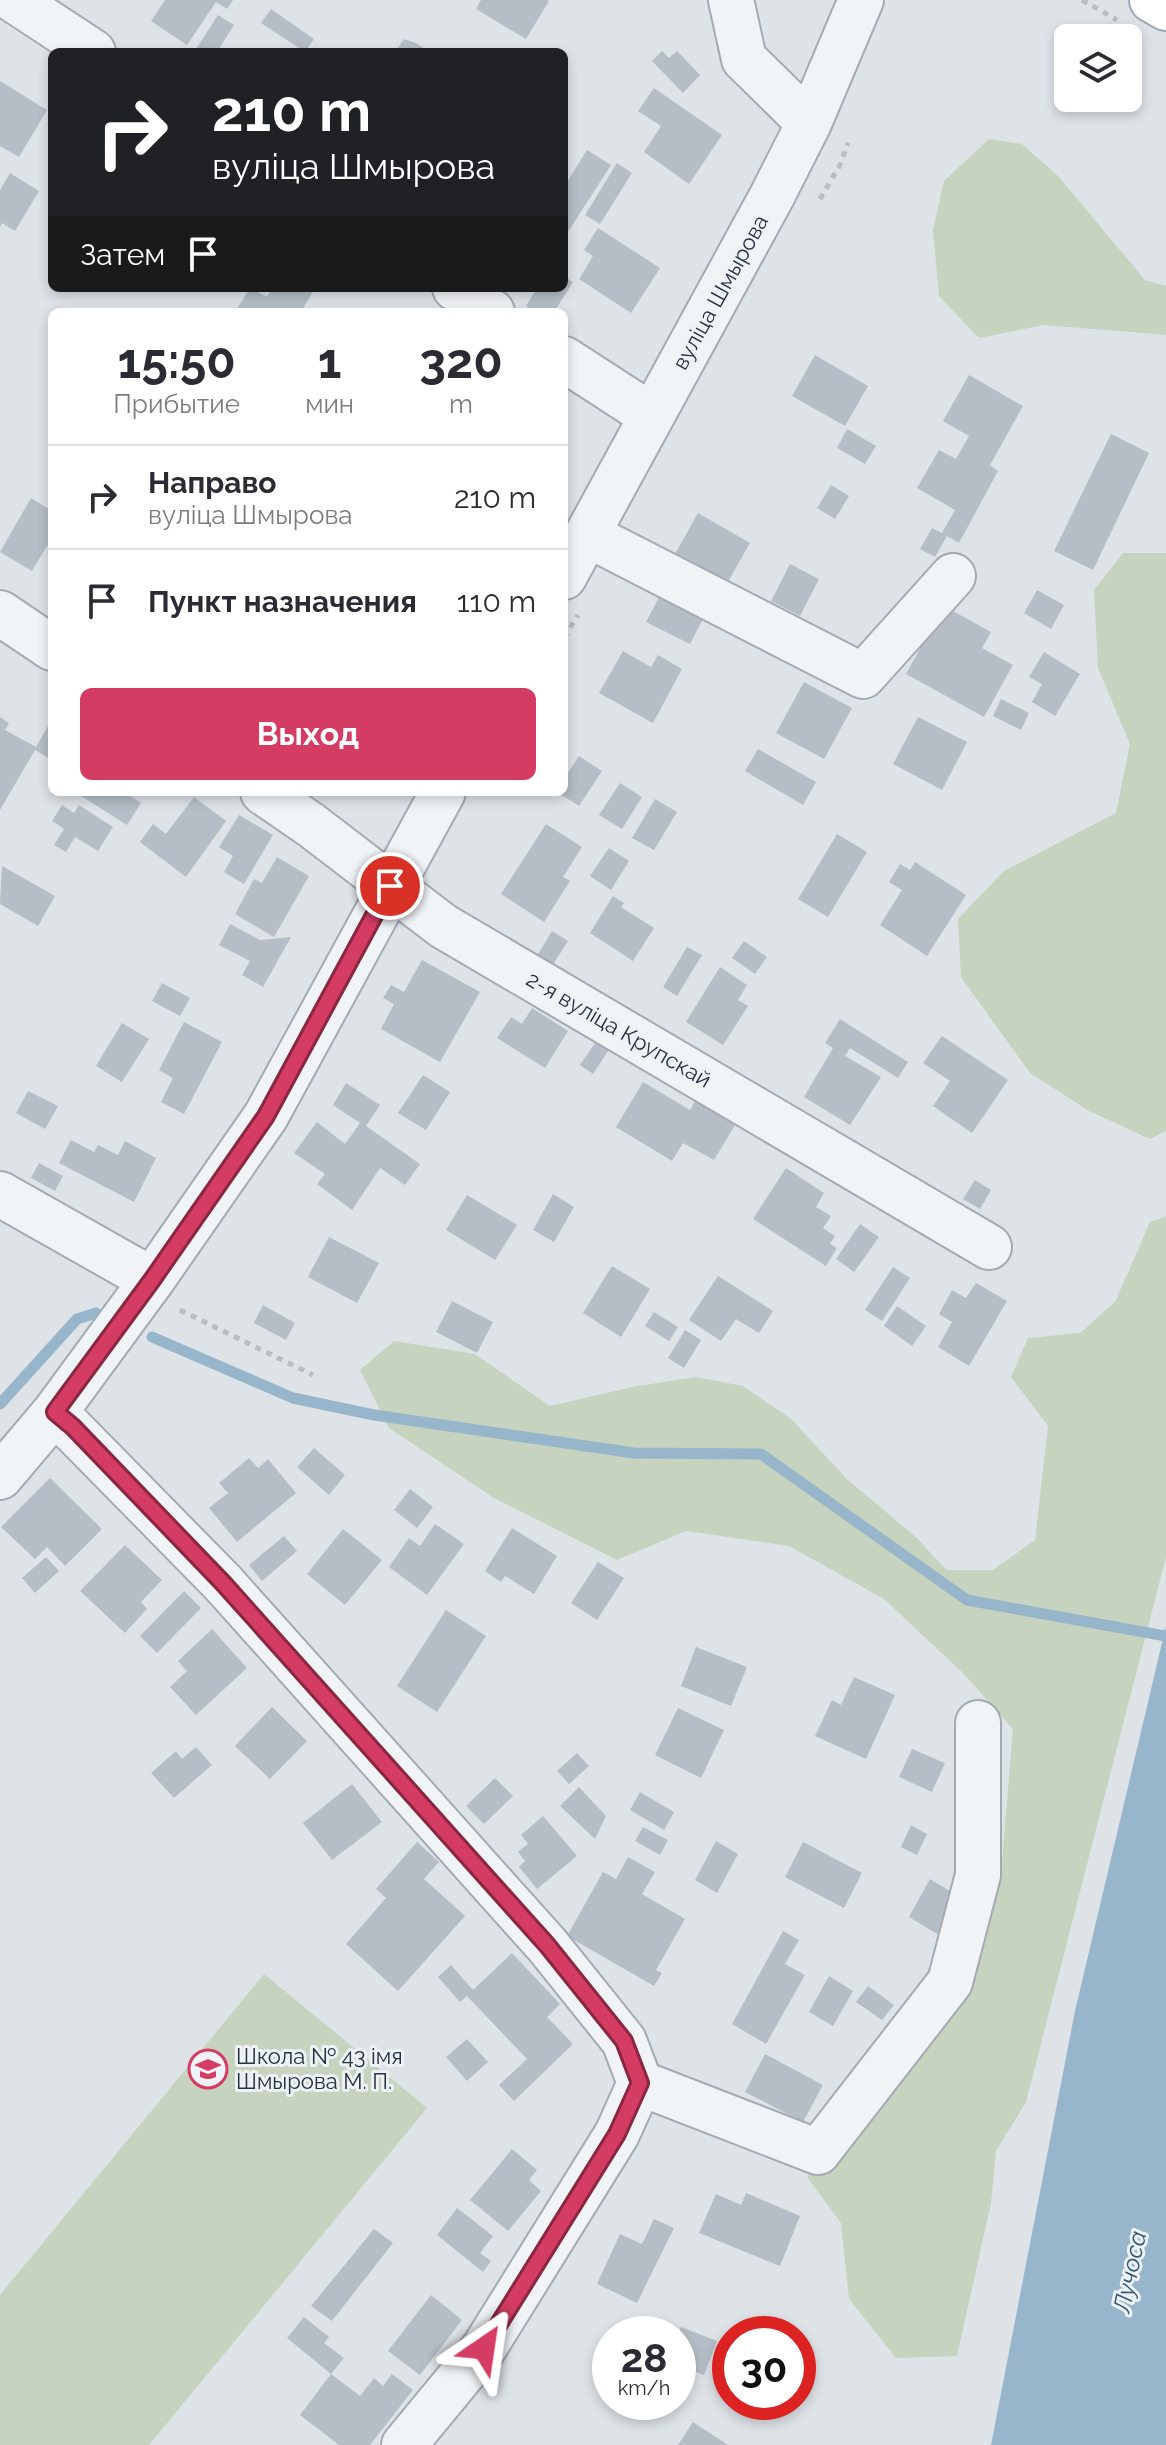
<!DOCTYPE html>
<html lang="ru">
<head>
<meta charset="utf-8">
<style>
	:root { --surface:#fff; --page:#f2f2f3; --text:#2b2b33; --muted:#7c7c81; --line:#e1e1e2; --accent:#d53c63 }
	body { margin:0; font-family:Raleway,sans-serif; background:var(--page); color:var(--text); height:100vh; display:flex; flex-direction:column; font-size:30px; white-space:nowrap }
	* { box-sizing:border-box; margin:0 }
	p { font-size:26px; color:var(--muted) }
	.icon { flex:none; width:44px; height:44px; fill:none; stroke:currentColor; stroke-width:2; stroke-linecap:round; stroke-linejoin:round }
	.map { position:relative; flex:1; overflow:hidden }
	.details { position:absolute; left:48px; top:308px; width:520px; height:488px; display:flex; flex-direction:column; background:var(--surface); border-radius:12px; box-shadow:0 4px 12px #0003 }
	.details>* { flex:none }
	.banner { position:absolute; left:48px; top:48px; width:520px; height:244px; border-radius:12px; box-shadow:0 4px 12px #0003; background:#202124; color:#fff; overflow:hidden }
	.tools { position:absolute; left:1054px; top:24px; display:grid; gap:16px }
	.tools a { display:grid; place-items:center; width:88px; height:88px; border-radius:12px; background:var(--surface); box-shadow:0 4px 12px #0003; font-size:40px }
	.speed { position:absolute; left:592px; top:2316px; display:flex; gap:16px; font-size:40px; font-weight:700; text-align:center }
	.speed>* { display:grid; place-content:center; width:104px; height:104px; border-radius:50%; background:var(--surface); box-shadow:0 4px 12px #0003; line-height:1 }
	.speed small { font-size:20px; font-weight:400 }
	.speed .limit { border:12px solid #d22; background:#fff; color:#111 }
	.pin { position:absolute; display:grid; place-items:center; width:68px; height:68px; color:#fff; margin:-34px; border:4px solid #fff; border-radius:50%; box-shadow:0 2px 8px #0007 }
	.me { position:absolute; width:88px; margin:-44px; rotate:32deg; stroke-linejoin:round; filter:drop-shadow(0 0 6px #0008) }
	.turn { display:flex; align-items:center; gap:28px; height:168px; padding:0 32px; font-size:36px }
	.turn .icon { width:104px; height:104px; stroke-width:2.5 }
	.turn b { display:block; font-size:56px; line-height:68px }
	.then { display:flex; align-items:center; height:76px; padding:0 32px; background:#0003; gap:16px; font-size:30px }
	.eta { display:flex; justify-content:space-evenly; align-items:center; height:136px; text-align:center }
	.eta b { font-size:48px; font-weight:700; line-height:56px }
	.button { display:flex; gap:16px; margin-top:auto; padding:16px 32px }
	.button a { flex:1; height:92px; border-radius:12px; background:var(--accent); color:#fff; font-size:32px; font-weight:700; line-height:92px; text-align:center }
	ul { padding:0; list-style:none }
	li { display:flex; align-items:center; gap:24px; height:104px; padding:0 32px; border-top:2px solid var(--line) }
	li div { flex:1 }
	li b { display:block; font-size:30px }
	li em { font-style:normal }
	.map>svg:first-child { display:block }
	.green { fill:#c6d3bf }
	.water { fill:#97b5cb }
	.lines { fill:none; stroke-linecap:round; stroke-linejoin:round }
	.stream { stroke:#97b5cb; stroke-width:11 }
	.building { fill:#b5bdc6 }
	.minor-casing { stroke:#a3aab2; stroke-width:48 }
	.major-casing { stroke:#9da9b5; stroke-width:48 }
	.path { stroke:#b8bec4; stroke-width:5; stroke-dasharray:6 6; stroke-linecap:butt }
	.minor { stroke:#f1f4f7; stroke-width:44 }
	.major { stroke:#fff; stroke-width:44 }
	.route-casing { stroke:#8a2740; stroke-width:20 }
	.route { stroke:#d53c63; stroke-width:14 }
	.labels { text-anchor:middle; stroke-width:6; stroke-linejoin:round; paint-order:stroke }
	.street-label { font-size:22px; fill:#263240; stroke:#eef2f6 }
	.poi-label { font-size:22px; fill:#263240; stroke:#eef2f6; text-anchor:start }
	.water-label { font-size:24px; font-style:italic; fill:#2e5676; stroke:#eef2f6 }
</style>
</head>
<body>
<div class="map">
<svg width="1166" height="2445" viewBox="0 0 1166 2445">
	<rect width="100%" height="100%" fill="#dee3e8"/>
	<path class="green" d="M989,139L1022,144L1059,177L1145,280L1166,286V335L1044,325L979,338L939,296L933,230L944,181Z
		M1123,553H1166V1131L1150,1139L1089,1111L1030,1073L961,977L958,919L1004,871L1116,813L1130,744L1098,668L1094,590Z
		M1166,1216V1557L1026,2102L996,2151L991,2203L957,2356L896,2358L849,2299L841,2223L807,2177L863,2101L958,1994L1001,1874L1013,1729L961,1671L884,1599L789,1546L686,1531L617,1560L494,1498L389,1428L360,1370L394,1341L475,1354L550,1406L632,1387L696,1377L743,1386L790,1418L848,1480L917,1538L946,1570H993L1035,1540L1048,1426L1011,1377L1028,1338L1080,1333L1115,1302L1150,1222Z
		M264,1974L427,2108L149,2445H0V2295Z"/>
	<path class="water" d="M1166,1626V2445H991L1075,2011Z"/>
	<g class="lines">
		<path class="stream" d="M152,1337L293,1398L374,1415L634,1453L761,1454L967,1600L1166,1636
			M0,1404L77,1319L96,1313"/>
	</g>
	<path class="building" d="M165,0H233L227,9L216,2L187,45L151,21Z
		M481,0H547L549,1L526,39L476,9Z
		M271,9L314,39L305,52L261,23Z
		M218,15L234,25L217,52H194Z
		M404,39L416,43L425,49L424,52H395Z
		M662,51L669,58L677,51L700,75L683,93L652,61Z
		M0,81L47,110L19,157L0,146Z
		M654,88L722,135L689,184L644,152L661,126L638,111Z
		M587,150L611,165L564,238V187Z
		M617,163L632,173L600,224L585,215Z
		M10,173L39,191L15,231L2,223L0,227V190Z
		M598,228L660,268L631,313L579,279L593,256L584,250Z
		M564,276L573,282L554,312H536L526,306L537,288H564Z
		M250,288L267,297L272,288H315L301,312H235Z
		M815,355L868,386L845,426L792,396Z
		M969,375L1023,406L990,465L998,471L959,543L947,536L935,557L920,549L932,528L942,533L955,510L917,488L939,450L956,459L969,436L943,421Z
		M847,429L876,446L865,464L837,448Z
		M1111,434L1149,453L1093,570L1054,551Z
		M831,485L849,496L835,519L817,508Z
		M31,498L52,511V549L47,546L32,571L0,552Z
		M698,513L750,543L726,585L674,556Z
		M790,564L819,579L800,616L771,601Z
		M1037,590L1064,605L1051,629L1024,613Z
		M661,593L705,615L690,644L646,622Z
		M944,606L991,632L982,648L1013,665L984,717L906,674Z
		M623,651L651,667L658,655L682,669L653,723L599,693Z
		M1044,652L1080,674L1055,716L1032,702L1042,684L1029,677Z
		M804,682L852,708L824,759L776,733Z
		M1001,699L1029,713L1021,730L993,716Z
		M0,717L9,723L5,730L36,747L52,719V760L35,750L0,810Z
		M918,717L967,742L942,790L893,764Z
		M758,749L816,782L803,805L745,771Z
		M579,756L602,771L579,806L557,792H564V779Z
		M620,783L642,797L622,829L599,815Z
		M75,792H124L141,803L127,825Z
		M194,797L226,821L186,877L140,842L153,824L166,834Z
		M655,799L677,812L654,850L632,838Z
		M62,805L74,813L79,805L113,827L98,851L75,837L66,852L54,845L64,829L52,821Z
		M239,815L273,835L244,884L224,872L233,856L219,847Z
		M546,824L582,847L563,877L570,881L544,922L501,894Z
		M837,834L867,852L828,917L798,899Z
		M609,848L629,861L611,890L590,876Z
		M277,857L309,876L274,937L235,914L254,879L262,883Z
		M915,862L966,895L927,956L880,925L902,890L889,882L900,864L910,870Z
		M2,866L55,896L38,926L0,904Z
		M613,896L624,903L621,907L654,928L633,961L590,933Z
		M230,924L260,940L291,937L263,987L242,975L250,961L219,945Z
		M552,931L568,941L552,966L537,956Z
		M744,941L767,957L755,974L732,958Z
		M687,947L702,955L677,996L663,987Z
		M422,960L480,992L440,1062L381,1029L394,1004L383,998L391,985L404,992Z
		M720,967L747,985L738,1000L748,1006L723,1045L686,1022Z
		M162,983L190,998L180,1016L152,1001Z
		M532,1008L568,1031L545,1068L497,1038L511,1017L522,1024Z
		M840,1019L908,1062L898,1078L850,1048L845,1056L881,1077L850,1125L804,1097L833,1048L825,1043Z
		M184,1022L222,1042L184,1114L161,1102L173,1078L159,1070Z
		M122,1023L149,1039L122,1082L96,1066Z
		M942,1036L1008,1080L972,1133L933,1106L950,1081L923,1063Z
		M597,1040L610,1048L593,1074L580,1065Z
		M423,1075L450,1092L426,1130L398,1113Z
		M643,1082L690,1110L695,1101L735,1125L714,1160L683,1143L672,1161L616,1127Z
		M346,1083L380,1105L366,1126L420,1164L405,1185L380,1168L352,1210L317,1184L325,1174L294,1153L317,1122L345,1144L360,1123L333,1105Z
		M28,1091L58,1106L45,1129L16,1113Z
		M71,1140L94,1152L98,1145L118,1155L125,1141L156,1158L134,1202L59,1163Z
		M39,1163L63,1176L55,1191L31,1178Z
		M786,1168L824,1193L816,1207L831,1216L823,1228L835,1236L830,1244L837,1248L826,1266L753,1219Z
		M975,1180L991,1190L980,1209L963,1199Z
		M553,1194L574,1207L554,1242L533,1230Z
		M467,1195L517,1225L495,1260L446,1230Z
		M860,1224L879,1237L854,1272L836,1259Z
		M329,1237L379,1263L357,1303L308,1277Z
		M612,1266L650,1289L621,1337L583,1313Z
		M893,1267L910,1278L882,1321L865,1310Z
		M718,1276L773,1311L759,1333L736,1319L721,1341L689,1320Z
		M976,1283L1007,1301L969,1366L938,1347L952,1322L939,1314L952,1290L966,1298Z
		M452,1301L493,1322L477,1353L436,1332Z
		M263,1305L295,1323L286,1340L254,1323Z
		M897,1306L926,1326L912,1346L884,1326Z
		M654,1312L678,1327L669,1341L645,1326Z
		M685,1330L701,1340L684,1368L668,1358Z
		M314,1448L345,1475L329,1495L297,1467Z
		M249,1458L258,1468L268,1459L296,1493L237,1542L209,1508L228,1493L219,1483Z
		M50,1478L102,1529L65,1566L47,1547L35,1559L1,1527Z
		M410,1489L433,1507L417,1528L394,1510Z
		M435,1524L464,1544L427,1595L389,1567L409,1538L420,1546Z
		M512,1528L557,1556L534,1594L505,1576L501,1582L485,1571Z
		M343,1529L382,1560L345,1605L307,1574Z
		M284,1536L297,1551L262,1581L249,1565Z
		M125,1545L162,1580L141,1602L147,1609L125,1633L80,1591Z
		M46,1557L59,1571L35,1593L22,1578Z
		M598,1562L624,1578L597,1620L571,1603Z
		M184,1591L201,1608L157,1653L140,1636Z
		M446,1610L486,1636L437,1712L397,1686Z
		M212,1629L247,1668L196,1715L170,1687L187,1671L178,1661Z
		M696,1647L747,1667L731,1706L681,1686Z
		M854,1677L895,1695L866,1759L815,1736L832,1700L841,1705Z
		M272,1707L307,1741L270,1779L235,1746Z
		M678,1708L724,1730L701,1778L655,1755Z
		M196,1747L212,1765L174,1798L151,1773L176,1751L182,1759Z
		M912,1749L945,1763L932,1792L899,1777Z
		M577,1753L589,1766L569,1784L557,1771Z
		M495,1778L513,1796L484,1824L466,1806Z
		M352,1784L382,1822L332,1860L303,1823Z
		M579,1787L606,1816L595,1839L560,1806Z
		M640,1792L674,1812L664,1830L630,1810Z
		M543,1816L577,1856L537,1889L519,1867L525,1861L518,1852L528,1844L521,1835Z
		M911,1825L927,1834L917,1855L901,1847Z
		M643,1827L668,1840L660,1855L635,1841Z
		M716,1841L738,1854L717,1893L695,1880Z
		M417,1842L439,1862L424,1879L465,1916L398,1991L346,1944L386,1898L376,1889Z
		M803,1842L862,1873L844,1908L785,1877Z
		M628,1857L655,1872L642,1894L685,1919L656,1970L662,1973L654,1986L567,1936L603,1872L616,1879Z
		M930,1879L963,1899L942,1937L909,1917Z
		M783,1931L799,1940L785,1964L805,1975L766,2044L732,2024Z
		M512,1953L560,2004L547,2017L573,2044L514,2101L499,2085L527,2059L467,1996L460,2002L438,1977L451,1965L473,1990Z
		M829,1976L853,1991L833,2026L809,2012Z
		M868,1986L894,2005L882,2020L856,2002Z
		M467,2039L488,2062L467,2081L446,2057Z
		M765,2054L823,2085L803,2122L745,2092Z
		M512,2149L537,2170L529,2180L541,2191L508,2231L470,2200Z
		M746,2193L800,2216L780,2266L699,2233L716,2194L741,2205Z
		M457,2208L493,2236L480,2253L491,2261L483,2272L437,2235Z
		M654,2219L674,2228L637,2303L597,2284L620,2234L642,2244Z
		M374,2229L393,2243L332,2321L311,2306Z
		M431,2295L462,2320L420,2375L388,2351Z
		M304,2317L329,2337L324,2343L344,2358L331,2374L287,2338Z
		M681,2327L717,2341L704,2375L678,2365V2334Z
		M331,2374L360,2396L374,2378L383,2386L392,2374L413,2390L370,2445H339L300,2415Z
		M693,2422L728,2445H678Z"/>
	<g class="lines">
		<defs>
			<path id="minor" d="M14,0L93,52
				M731,0L744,59L809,123
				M455,288L492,312
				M564,359L652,416
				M588,535L863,676L953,576
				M564,577L772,196L809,123L861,0
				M0,613L52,648
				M263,792L311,825L443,926L989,1247
				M0,1194L152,1280
				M55,1412L223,1583L547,1945L624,2041L640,2083L617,2134L484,2348L404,2445
				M0,1477L55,1412L152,1280L266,1116L443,792
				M640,2083L818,2152L950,1982L978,1875V1723"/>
			<path id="major" d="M1152,0L1166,8"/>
		</defs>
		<use href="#minor" class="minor-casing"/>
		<use href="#major" class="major-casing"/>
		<path class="path" d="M1082,0L1117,20
			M820,199L840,165L848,143
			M564,638L578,615
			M180,1310L313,1375"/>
		<use href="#minor" class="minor"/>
		<use href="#major" class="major"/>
	</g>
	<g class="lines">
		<defs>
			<path id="route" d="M390,886L266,1116L152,1280L55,1412L73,1427L223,1583L547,1945L624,2041L640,2083L617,2134L484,2348"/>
		</defs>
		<use href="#route" class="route-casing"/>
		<use href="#route" class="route"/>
	</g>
	<defs>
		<symbol id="school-ring" viewBox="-11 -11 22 22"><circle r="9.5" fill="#eef2f6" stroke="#d53c63" stroke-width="1.5"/><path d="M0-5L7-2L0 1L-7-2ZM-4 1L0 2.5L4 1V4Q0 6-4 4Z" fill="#d53c63"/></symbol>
	</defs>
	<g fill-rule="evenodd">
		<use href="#school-ring" x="186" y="2047" width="44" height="44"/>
	</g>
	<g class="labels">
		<g class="street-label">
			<text transform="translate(720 292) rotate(-61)" y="8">вуліца Шмырова</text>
			<text transform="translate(619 1029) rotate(30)" y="8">2-я вуліца Крупскай</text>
		</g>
		<g class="poi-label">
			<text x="236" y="2064">Школа № 43 імя<tspan x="236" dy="25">Шмырова М. П.</tspan></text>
		</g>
		<g class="water-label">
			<text transform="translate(1130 2272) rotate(-78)" y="8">Лучоса</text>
		</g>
	</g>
</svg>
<div class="tools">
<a><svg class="icon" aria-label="layers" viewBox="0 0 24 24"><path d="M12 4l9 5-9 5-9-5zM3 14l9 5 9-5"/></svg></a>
</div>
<div class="speed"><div>28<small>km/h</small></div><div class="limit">30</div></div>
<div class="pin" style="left:390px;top:886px;background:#d93025"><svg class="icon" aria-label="arrive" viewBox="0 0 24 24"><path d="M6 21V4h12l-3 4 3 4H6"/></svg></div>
<svg class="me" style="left:484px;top:2348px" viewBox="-20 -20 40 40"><path d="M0-17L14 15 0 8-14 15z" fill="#d53c63" stroke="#fff" stroke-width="4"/></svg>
<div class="banner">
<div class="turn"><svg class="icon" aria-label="right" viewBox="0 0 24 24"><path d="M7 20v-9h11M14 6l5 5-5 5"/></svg><div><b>210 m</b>вуліца Шмырова</div></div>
<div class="then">Затем<svg class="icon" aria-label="arrive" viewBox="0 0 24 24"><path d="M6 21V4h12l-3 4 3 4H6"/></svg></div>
</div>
<section class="details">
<div class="eta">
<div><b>15:50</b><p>Прибытие</p></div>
<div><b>1</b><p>мин</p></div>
<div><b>320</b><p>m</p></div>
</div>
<ul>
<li><svg class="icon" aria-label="right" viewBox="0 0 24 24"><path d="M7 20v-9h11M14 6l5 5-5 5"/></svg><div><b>Направо</b><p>вуліца Шмырова</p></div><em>210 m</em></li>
<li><svg class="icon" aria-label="arrive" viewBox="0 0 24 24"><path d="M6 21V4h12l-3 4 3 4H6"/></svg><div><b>Пункт назначения</b></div><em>110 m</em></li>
</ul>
<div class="button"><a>Выход</a></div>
</section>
</div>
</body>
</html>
